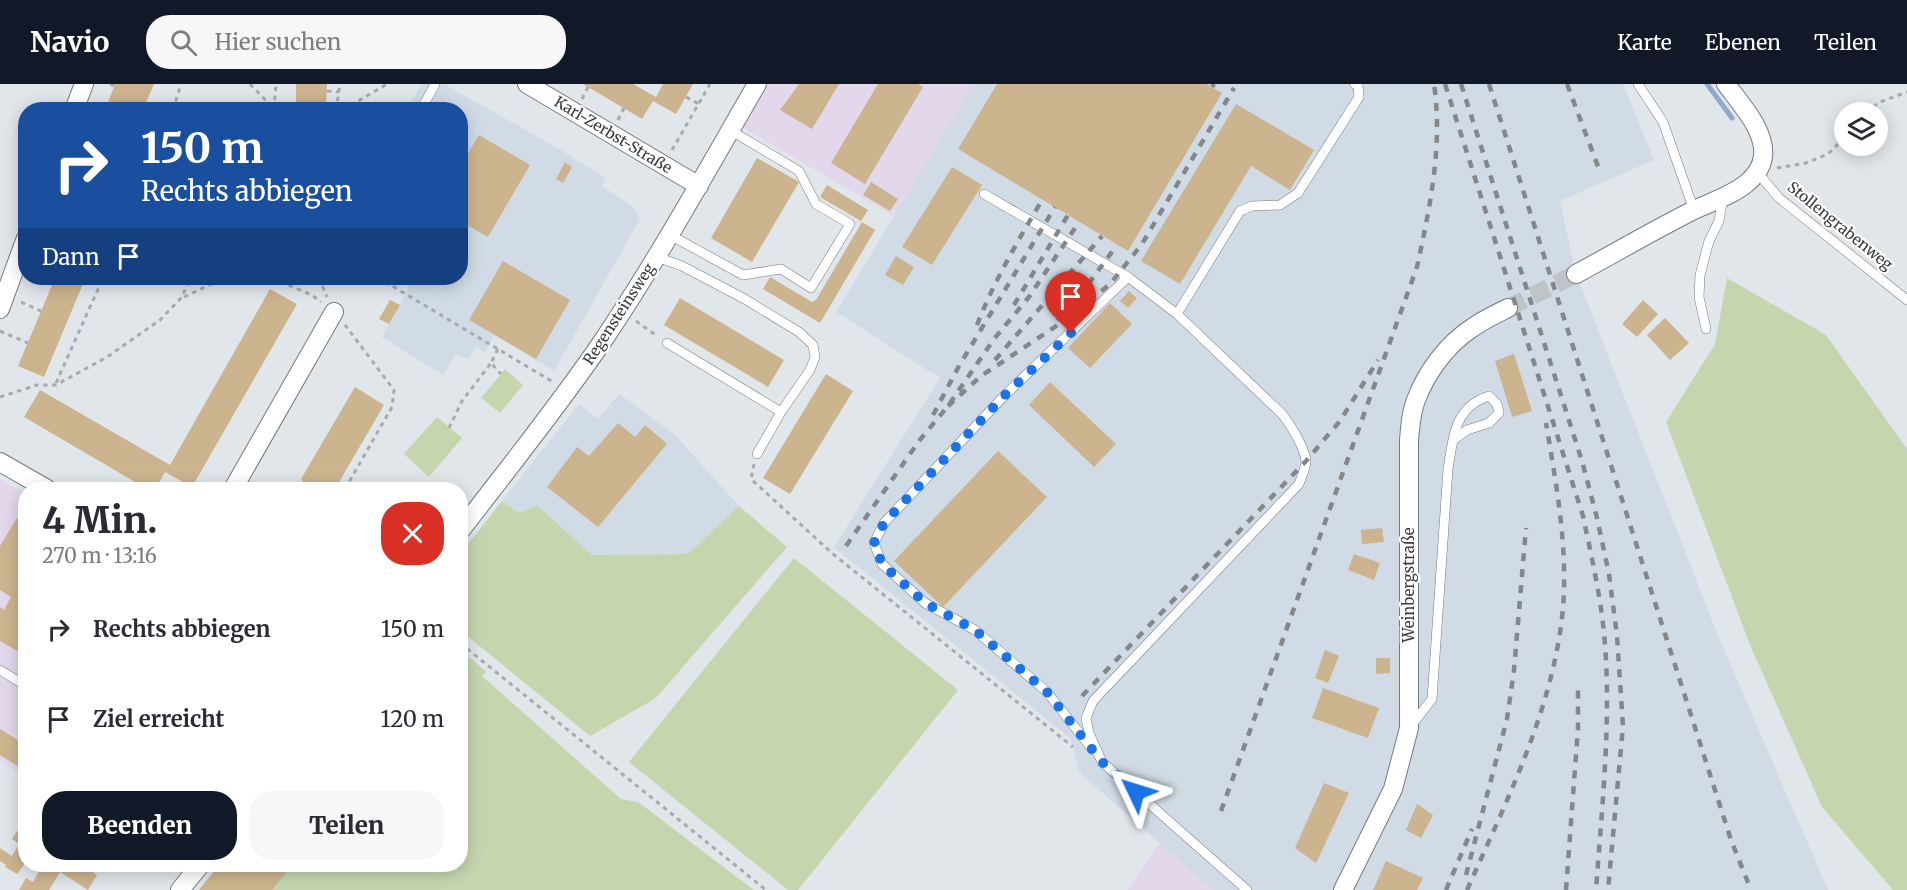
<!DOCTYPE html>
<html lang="de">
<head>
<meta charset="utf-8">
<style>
	:root { --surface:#fff; --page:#f7f7f7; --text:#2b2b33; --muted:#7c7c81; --accent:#111827 }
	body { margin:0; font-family:Merriweather,serif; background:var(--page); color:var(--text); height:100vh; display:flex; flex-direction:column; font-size:22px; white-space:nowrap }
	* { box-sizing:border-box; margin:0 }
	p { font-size:20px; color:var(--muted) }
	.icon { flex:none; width:33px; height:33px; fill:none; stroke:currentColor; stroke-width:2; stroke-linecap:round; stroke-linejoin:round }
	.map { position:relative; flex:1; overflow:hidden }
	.details { position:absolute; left:18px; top:398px; width:450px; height:390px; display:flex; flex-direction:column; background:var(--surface); border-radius:24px; box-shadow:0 3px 15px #0003 }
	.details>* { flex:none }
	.top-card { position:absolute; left:18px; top:18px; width:450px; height:183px; border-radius:24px; box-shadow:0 3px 15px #0003; background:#1a4fa0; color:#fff; overflow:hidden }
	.controls { position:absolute; left:1834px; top:18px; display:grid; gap:12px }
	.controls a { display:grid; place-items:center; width:54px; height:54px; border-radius:50%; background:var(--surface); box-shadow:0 3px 15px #0003; font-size:30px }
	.pin { position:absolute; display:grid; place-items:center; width:51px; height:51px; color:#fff; margin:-62px -26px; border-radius:50% 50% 50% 0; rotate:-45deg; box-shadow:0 0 6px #0007 }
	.pin .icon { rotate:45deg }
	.me { position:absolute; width:66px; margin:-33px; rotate:311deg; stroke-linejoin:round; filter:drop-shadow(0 0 4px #0008) }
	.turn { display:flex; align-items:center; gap:21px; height:126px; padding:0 24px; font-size:27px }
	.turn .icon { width:78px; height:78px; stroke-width:2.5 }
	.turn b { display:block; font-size:42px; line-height:51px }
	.then { display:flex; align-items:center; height:57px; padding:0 24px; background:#0003; gap:12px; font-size:22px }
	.round { display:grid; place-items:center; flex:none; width:63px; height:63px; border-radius:24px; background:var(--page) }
	.overview { display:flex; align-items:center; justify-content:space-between; height:102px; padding:0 24px }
	h1 { font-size:36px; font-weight:800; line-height:45px }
	.cta { display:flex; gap:12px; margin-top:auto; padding:12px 24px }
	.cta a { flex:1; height:69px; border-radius:24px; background:var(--accent); color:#fff; font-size:24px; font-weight:800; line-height:69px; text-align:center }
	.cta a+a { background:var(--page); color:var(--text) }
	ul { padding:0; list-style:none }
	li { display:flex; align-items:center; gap:18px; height:90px; padding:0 24px }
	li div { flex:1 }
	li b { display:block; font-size:22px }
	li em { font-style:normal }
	header { display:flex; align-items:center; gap:36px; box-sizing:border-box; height:84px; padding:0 30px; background:var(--accent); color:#fff }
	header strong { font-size:28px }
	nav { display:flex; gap:33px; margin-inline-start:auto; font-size:21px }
	.search { width:420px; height:54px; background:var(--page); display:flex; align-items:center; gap:15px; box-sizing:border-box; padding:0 21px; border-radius:24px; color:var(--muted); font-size:22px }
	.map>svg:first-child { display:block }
	.commercial { fill:#e2d7eb }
	.built { fill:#d0dbe5 }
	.green { fill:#c5d6af }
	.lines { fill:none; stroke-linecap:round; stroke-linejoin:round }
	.stream { stroke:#91a8cb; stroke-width:5 }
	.building { fill:#ccb48f }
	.street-tunnel { stroke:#bfc4c8; stroke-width:18; stroke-dasharray:18 9; stroke-linecap:butt }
	.lane-casing { stroke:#767a7f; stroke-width:10 }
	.street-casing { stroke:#767a7f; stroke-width:20 }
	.path { stroke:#a7abaf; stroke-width:3; stroke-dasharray:4.5 4.5; stroke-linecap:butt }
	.lane { stroke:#fff; stroke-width:9 }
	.street { stroke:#fff; stroke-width:18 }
	.rail { stroke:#84878b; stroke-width:4.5; stroke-dasharray:8 8; stroke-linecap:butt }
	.route { stroke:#1a73e8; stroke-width:10; stroke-dasharray:0 18 }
	.labels { text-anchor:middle; stroke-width:4.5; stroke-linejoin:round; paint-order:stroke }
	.street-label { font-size:15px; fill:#383a3c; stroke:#fff }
</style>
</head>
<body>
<header>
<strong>Navio</strong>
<div class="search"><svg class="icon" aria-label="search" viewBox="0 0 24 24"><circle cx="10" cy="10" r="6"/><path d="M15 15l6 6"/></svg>Hier suchen</div>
<nav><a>Karte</a><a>Ebenen</a><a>Teilen</a></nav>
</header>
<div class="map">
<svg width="1907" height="806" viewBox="0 0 1907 806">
	<rect width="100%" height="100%" fill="#e1e6eb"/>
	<path class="commercial" d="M769,0H974L894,132L743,44Z
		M0,395L25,409V693L0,676Z
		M1160,759L1213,806H1127Z"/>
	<path class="built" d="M422,0H428L437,6L441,0H444L556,63L605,94L602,102L631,121L640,135L554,287L494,251L485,268L476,263L468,275L455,271L443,291L382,253L408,206L407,194H460V26L406,25Z
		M974,0H1623L1654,76L1560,117L1576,190L1719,554L1828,806H1213L1079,688L1071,655L834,463L940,294L836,228Z
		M619,310L674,350L739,422L688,470L592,471L537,421L519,430L502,417L579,320L598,335Z"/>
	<path class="green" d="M1727,194L1826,251L1907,365V806H1893L1822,723L1750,561L1666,338L1715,260Z
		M505,285L523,301L500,329L481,314Z
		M437,333L462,354L429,393L404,370Z
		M502,417L519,429L537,421L592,471L688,470L739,422L787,463L656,614L590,652L461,547V469Z
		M794,474L958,606L798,806H788L629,678Z
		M461,567L487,588L482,592L621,715L638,718L754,806H199L220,780H460Z"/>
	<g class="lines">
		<path class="stream" d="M1707,0L1732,34"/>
	</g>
	<path class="building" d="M115,0H154L143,26H105Z
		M296,0H327L326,24L296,23Z
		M583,0H633L656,13L663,0H693L676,30L653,17L642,35Z
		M799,0H839L812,45L780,26Z
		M878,0H918L923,3L865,100L831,79Z
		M997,0H1206L1222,9L1128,167L958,65Z
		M1236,20L1314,66L1290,106L1251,82L1180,200L1141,177Z
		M479,51L530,81L488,153L460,137V83Z
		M757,74L799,98L752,178L711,154Z
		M565,78L572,83L563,99L556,95Z
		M952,83L982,101L932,181L902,163Z
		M871,98L898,115L890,127L863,111Z
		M827,101L868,126L861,137L820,113Z
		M862,138L875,146L820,239L763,205L770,193L812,218L816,216Z
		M896,172L914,183L903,201L885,191Z
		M503,177L570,216L536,275L469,236Z
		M55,194H81L85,195L44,293L18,282Z
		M270,205L297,220L192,403L165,388L155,405H147L24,333L40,306L170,381Z
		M1129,207L1137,214L1128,224L1120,217Z
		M680,214L784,276L768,303L664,241Z
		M390,216L400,221L389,240L379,235Z
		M1643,216L1658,230L1637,253L1622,240Z
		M1110,219L1132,240L1090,284L1068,264Z
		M1665,234L1689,259L1670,276L1647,251Z
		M1514,270L1532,327L1512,333L1495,277Z
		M826,290L853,307L790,410L763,394Z
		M1050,298L1116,360L1094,383L1029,321Z
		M355,303L384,321L335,405H298L303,396L301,395Z
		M618,339L635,353L645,341L667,360L598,443L547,403L577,363L589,372Z
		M998,367L1047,413L943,523L894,477Z
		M17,434L26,439V572L0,557V523L4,526L11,513L0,506V462Z
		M1382,444L1384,458L1362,460L1361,446Z
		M1354,470L1380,479L1374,496L1348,486Z
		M1325,566L1339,572L1328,599L1315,594Z
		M1376,574H1390V589L1376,590Z
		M1323,604L1379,624L1368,654L1312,634Z
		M0,645L26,661V687L0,671Z
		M1324,699L1349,709L1316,779L1295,764Z
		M1417,720L1433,731L1421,754L1406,746Z
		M17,747L26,752V778L17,790L5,783L6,781L0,777V764L12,772L19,760L12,755Z
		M1386,777L1423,794L1417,806H1373Z
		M28,780H80L97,791L88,806L60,788L49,806H19L26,794L33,798L39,787Z
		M220,780H293L272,806H199Z"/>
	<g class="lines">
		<path class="street-tunnel" d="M1508,224L1576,190"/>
		<defs>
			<path id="lane" d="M1638,0L1663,38L1694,126
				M421,26L435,0
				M1757,88L1779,114L1907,216
				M984,110L1128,193L1177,230L1282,330C1290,340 1305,364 1306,377C1306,384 1301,394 1299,400L1093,617L1086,634L1089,649L1102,678L1247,806
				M670,151L743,191L781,185L811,204L850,140L816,120L799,87L730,46
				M657,173L682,182L743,214L799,248L813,261L815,273L810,286L781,328L667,259
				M1177,230L1240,127L1252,122L1280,121L1298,109L1359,13L1358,2L1355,0
				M1706,245L1699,213L1700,191L1709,157L1719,137L1723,113
				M757,370L781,328
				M0,586L26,602
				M1411,642L1432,615L1448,385C1453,354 1454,323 1489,312L1497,320L1499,329L1489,339L1467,346L1453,356
				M1093,666L1047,608L975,546L925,519L882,480L874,459L884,439L1005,311L1128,193"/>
			<path id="street" d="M527,0L699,102
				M74,26L84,0
				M1576,190C1615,169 1654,146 1694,126C1711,118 1731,112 1747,99C1754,93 1762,83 1763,72C1766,47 1740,19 1726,0
				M0,225L26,154
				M0,378L47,405
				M233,405L334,228
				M460,447C507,386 556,325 600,261C657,177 706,88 757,0
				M180,806L201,780
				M1343,806L1393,705L1409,644V357C1410,343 1411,329 1416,316C1426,289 1447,260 1472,244C1483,236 1496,230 1508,224"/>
		</defs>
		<use href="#lane" class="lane-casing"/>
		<use href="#street" class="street-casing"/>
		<path class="path" d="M110,0L115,2
			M250,0L274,25
			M327,7L339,8
			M686,13L699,20
			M582,15L588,3
			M274,25L276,0
			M173,26L181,0
			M336,26L340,0
			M343,26L387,0
			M1866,28L1880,18L1907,8
			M618,36L624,24
			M672,66L710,0
			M1777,84L1806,79L1828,70L1845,53
			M39,194L53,199
			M272,194L312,211L321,218
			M319,194L327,213
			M322,200L350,196L389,200L553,298
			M184,213L224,194
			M21,218L41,227
			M636,237L657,252
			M0,247L28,259
			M498,265L491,279L501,290
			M56,299L103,194
			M0,313L37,301H56L107,273L160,236L182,213L190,194
			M449,344L462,317L491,279
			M754,380L751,395L833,470L1073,663
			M345,405L392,323L394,306L345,241
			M460,559L766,806"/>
		<use href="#lane" class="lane"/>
		<use href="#street" class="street"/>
		<path class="rail" d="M1445,0L1583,432C1591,470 1600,509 1604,549C1612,631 1602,723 1596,806
			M1461,0L1582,377L1597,434L1609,490L1617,552L1623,642L1608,806
			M1489,0L1731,756L1751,806
			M1567,0L1599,85
			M1212,3L1214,0
			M1014,221L1068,131
			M1057,236L1081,210L1117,161
			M977,241C994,197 1018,157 1042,116
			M995,276L1102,152
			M948,322L981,292L1076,229L1111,199L1142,160L1234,4
			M933,331L959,282L1055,123
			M846,462L919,357L948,322L994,255L1029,213L1079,138
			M1082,612L1306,377L1340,337L1378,276
			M1221,727L1417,183C1430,123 1443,62 1434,0
			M1466,791L1507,635L1514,586L1526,444
			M1446,806L1472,745
			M1467,806C1507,716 1554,623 1563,524C1568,462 1556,399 1546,339
			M1566,806L1578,644V600"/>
	</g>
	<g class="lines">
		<path class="route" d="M1071,249L1005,311L884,439L874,459L882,480L925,519L975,546L1047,608L1102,678L1136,708"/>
	</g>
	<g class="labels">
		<g class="street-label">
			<text transform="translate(613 51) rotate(31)" y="5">Karl-Zerbst-Straße</text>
			<text transform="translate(1840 142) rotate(39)" y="5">Stollengrabenweg</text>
			<text transform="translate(619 230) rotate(-57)" y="5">Regensteinsweg</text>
			<text transform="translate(1409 501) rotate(-90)" y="5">Weinbergstraße</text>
		</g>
	</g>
</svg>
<div class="controls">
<a><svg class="icon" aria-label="layers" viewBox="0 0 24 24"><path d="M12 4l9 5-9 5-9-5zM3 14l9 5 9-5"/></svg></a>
</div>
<div class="pin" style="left:1071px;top:249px;background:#d93025"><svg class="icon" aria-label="arrive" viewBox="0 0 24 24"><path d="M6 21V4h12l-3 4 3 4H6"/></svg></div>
<svg class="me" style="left:1136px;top:708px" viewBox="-20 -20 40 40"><path d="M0-17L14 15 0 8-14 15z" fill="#1a73e8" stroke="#fff" stroke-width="4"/></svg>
<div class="top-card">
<div class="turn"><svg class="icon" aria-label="right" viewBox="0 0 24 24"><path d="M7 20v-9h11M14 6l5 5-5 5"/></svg><div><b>150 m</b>Rechts abbiegen</div></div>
<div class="then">Dann<svg class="icon" aria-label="arrive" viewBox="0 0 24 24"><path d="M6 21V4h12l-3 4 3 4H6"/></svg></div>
</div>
<section class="details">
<div class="overview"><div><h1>4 Min.</h1><p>270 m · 13:16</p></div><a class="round" style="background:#d93025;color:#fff"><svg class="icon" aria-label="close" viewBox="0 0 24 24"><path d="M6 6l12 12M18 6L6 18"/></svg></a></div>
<ul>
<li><svg class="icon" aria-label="right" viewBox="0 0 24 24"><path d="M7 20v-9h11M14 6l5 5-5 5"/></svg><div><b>Rechts abbiegen</b></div><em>150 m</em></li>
<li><svg class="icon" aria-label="arrive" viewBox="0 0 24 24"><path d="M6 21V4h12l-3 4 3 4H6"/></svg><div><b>Ziel erreicht</b></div><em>120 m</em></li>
</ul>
<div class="cta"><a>Beenden</a><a>Teilen</a></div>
</section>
</div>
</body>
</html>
